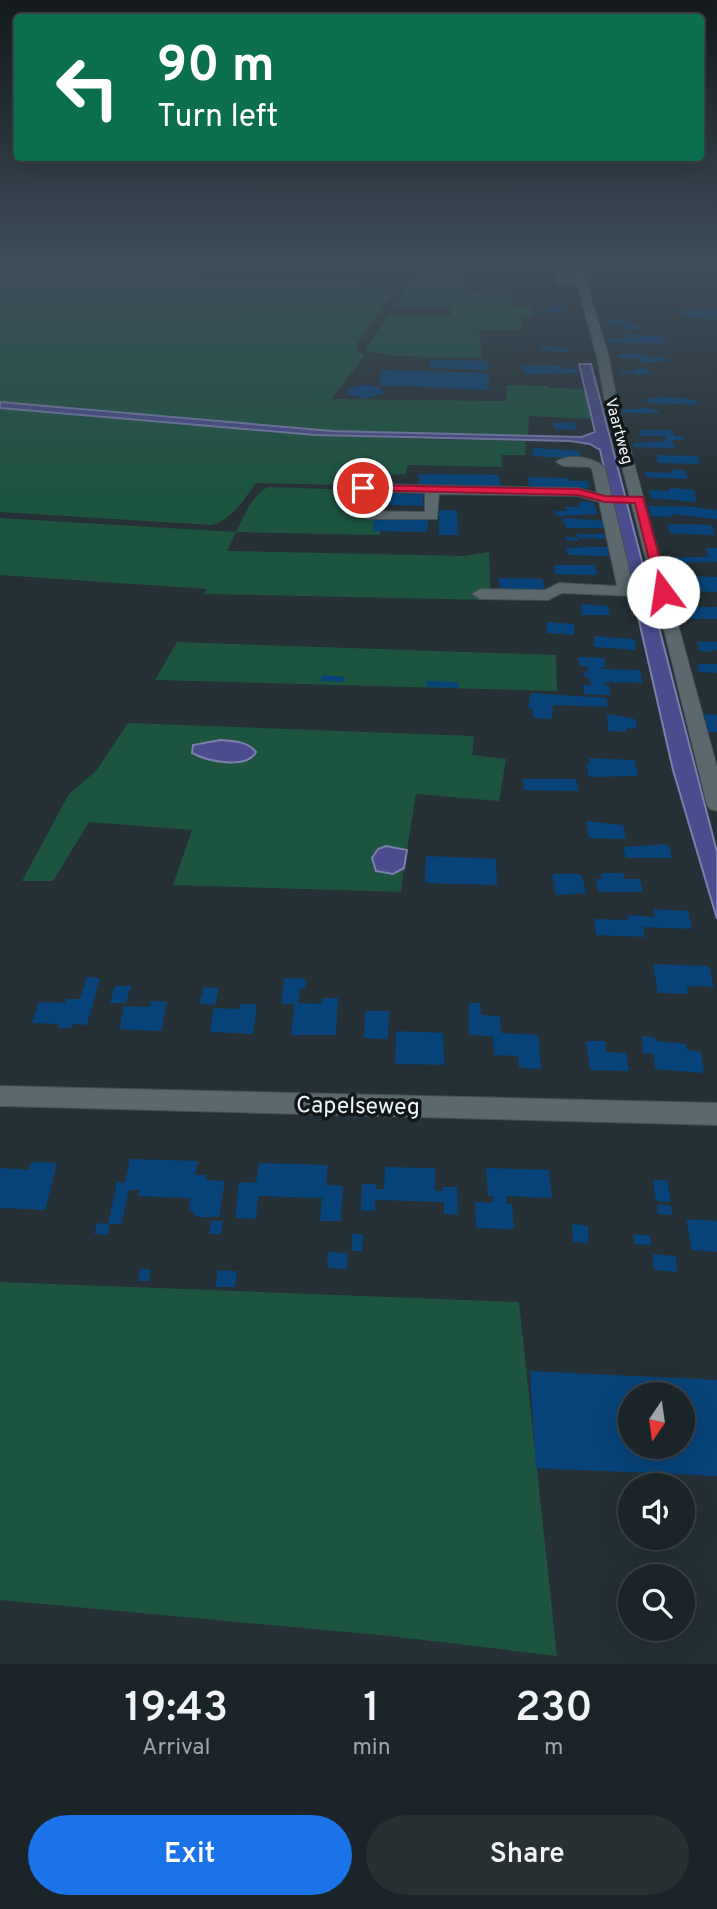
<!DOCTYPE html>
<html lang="en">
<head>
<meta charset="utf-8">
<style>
	:root { --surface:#1b2428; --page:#283034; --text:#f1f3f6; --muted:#a0a4a8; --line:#394145; --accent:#1a73e8 }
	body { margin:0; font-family:Overpass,sans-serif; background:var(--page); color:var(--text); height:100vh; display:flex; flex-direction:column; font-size:26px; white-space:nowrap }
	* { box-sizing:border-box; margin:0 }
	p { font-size:23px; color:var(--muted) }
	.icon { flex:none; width:38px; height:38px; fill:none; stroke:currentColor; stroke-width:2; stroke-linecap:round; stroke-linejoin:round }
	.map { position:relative; height:1664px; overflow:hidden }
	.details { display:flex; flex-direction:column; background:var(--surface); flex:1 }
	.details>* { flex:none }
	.banner { position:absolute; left:14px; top:14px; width:690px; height:147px; border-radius:7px; box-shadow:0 7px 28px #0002,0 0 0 2px var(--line); background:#0b6e4f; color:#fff; overflow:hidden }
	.needle { width:46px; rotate:193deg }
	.tools { position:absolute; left:618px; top:1382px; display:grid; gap:14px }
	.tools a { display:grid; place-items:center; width:77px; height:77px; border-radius:50%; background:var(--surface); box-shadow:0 7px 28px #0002,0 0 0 2px var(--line); font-size:35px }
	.pin { position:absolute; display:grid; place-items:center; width:60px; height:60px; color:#fff; margin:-30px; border:4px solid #fff; border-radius:50%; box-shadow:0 2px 7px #0007 }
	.me { position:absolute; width:77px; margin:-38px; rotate:346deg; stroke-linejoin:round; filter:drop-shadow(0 0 5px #0008) }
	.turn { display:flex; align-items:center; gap:24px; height:147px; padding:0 28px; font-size:32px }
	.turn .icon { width:91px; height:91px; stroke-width:2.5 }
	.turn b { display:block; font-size:49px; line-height:60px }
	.eta { display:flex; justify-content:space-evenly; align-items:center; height:119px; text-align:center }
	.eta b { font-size:42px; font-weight:600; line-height:49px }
	.button { display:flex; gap:14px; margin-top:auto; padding:14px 28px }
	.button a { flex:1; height:80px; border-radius:42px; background:var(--accent); color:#fff; font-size:28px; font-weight:600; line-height:80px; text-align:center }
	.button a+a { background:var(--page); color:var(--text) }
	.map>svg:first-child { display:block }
	.green { fill:#1c543f }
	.water { fill:#4a4c8d; stroke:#7b7fad; stroke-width:2 }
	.building { fill:#074378; fill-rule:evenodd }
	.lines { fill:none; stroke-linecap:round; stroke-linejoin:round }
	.minor-casing { stroke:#434d51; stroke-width:2 }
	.minor { fill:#5b686d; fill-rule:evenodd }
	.route { fill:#e11d48; stroke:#92132f; stroke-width:2 }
	.labels { text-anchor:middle; stroke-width:7; stroke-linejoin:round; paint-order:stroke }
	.far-street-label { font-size:16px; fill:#eef6f9; stroke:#121719 }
	.near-street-label { font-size:23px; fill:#eef6f9; stroke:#121719 }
</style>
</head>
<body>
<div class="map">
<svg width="717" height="1664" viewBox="0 0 717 1664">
	<rect width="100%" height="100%" fill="#243035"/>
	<path class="green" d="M0,265H41L32,273L409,284L413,277L469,278L470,293L512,294L510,307H530L532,317H520L522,330H479L482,358L393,356L367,351L366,348L388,315H451L452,306H395L409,285L397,287L357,344V351L365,355L332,399L506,401L507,385L547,386L548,388L585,389L593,419L529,416L528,435L332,431L0,402Z
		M0,408L410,439L526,441L525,455H501L502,467L408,465L405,474L385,475L386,486L256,483C243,500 233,519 212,525L0,512Z
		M268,487L359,490L356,507L384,508L380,535L236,532L227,551L465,556L489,552L491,600L204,594L207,589L0,575V518L236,532C244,516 252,495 268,487Z
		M177,642L556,655L557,691L155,680Z
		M128,723L474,736L472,755L506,759L499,801L416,794L407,850L401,848L393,874L404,868L401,892L173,885L192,830L89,822L53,881H22L69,794L96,771Z
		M0,1282L519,1302L557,1656L390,1636L0,1600Z"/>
	<path class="water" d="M579,364H591L717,852V919L673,770L600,450L590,444L570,441L315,435L0,408V402L332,431L582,437L595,432Z
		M220,740C234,741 247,741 256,752C246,770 207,761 192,753L193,745Z
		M386,846L407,850L404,868L393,874L376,871L372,858L378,849Z"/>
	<path class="building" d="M263,265H368L363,274L260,270Z
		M497,277L528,279V282H489V279H497Z
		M634,286L681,287L683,290H635Z
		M548,306H563L566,312L534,314V311H548Z
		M679,309L717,310V319L683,317Z
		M606,319L627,320L630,325H638L640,330L623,329L622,325H608Z
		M626,332H632L633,335L662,336L666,343H609L607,338H628Z
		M542,346L570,348L569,352L540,351Z
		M642,353L643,356L667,358L668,361L640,363L638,358H619L618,354Z
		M431,360L489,361V370L430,368Z
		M523,365L563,366L564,369H578L579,373L524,374Z
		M636,368H646L652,375L621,374L620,371H637Z
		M381,370L489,373V390L379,385Z
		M366,385L379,387L384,393L365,399L346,393L350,388Z
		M657,396L696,400L698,405L647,403L646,398L658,399Z
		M639,407L658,410L659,413H623L622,409H640Z
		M574,422L576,430L554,429L553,423Z
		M640,430H672L674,436H683L684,440H671L675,448L634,447L633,443L666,441L665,436H641Z
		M533,448L580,451V459L533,456Z
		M656,455L697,456L700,464L658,463Z
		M670,470H685L688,479L646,477L645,472L671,473Z
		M419,474L499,475L501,488L419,486Z
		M528,477L569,478L570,481H588L589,488L529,489Z
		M670,488L694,490L696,502L651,498L648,490L670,491Z
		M361,493L423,494V506L360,504Z
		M580,502H593L598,514L556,516L555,511H567L566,507H579Z
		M648,506L694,507L717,510V519L671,514V517L651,516Z
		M439,510H457L458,535H439Z
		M562,518L609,521L611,528H567Z
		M374,519L428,520L427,532L373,531Z
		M685,524L712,525L715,535L670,533L667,525Z
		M577,534H609L610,539L578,538L579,541L566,540V537L578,538Z
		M589,547H608L610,556L568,555L566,548Z
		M706,548H717V562L675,563L673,557H708Z
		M554,565H595L597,575L555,574Z
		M691,576L717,577V592L696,591Z
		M499,578L543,579L545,592L500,591Z
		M581,604L608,606L610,615H582Z
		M684,607H717V619H688Z
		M547,622L574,624V635L547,633Z
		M594,636L635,639L636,650L594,647Z
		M697,642H717V650L705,652L699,650Z
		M578,657L604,658L606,667H601L602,669L640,670L643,683L604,682V685H609L611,695L584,694L583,685H591L590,679L582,675L588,671L587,666H580Z
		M697,664H717V673L699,672Z
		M322,675L345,677L344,682L320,681Z
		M426,681L458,682V688L426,687Z
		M531,693L606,698L607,707L553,705L552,719L533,718V709L528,708Z
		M607,714L635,719L637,729L626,728V732L608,731Z
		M704,714L717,715V732H705L702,721H706Z
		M589,758L634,760L638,776L589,777L586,763L590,764Z
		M522,779H576L579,791L524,790Z
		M586,821L623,825L626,839L589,838Z
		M665,844L669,846L672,858H626L623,847Z
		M426,856L496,859L497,885L425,883Z
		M601,873H623L624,879H640L643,892H599L596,879H602Z
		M552,874H578L582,876L586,893L556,895Z
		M654,909L688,911L692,929L643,927L645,937L596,935L594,919L628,920L627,915L655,917Z
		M653,964L709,966L714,987L687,986L688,994L658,993Z
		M87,977L100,978L87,1025L73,1024L72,1028H57L59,1024L32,1023L39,1002L65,1003L66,999H80Z
		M284,978L306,979L305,989L300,988L298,1003L321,1004L322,998H338L336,1035H291L295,1004H281Z
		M115,986H131L126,1003H110Z
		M204,987L219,988L215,1005L199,1004Z
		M151,1001L167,1002L161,1031L119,1029L124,1006L150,1007Z
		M469,1003H480L481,1015L500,1016L501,1033L538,1035L541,1069L519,1068L518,1056L494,1055L493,1036L469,1035Z
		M241,1004H257L253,1034L210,1032L214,1008L239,1009Z
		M365,1011H389L388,1039L364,1038Z
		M396,1031L443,1033L444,1065L395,1064Z
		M642,1036L655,1037V1041L686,1044L687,1050L701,1052L704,1073L655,1069L654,1054L643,1053Z
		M586,1041H605L606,1052L626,1053L629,1071L590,1070Z
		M130,1159L198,1161L195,1175H207L206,1180L225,1181L219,1217H197L189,1208L191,1198L138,1196L140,1190H129L121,1224H109L108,1235L94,1234L97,1223L108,1224L117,1182L125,1183Z
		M31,1162L57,1163L45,1210L0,1208V1168L29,1170Z
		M259,1163L328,1165L326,1185L343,1186L341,1221H320L322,1198L258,1196L256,1219L235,1218L239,1182L256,1183Z
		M385,1167L435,1168V1191H443V1187H457L458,1215L444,1214V1202L375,1200V1211H361L362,1184H376V1189H384Z
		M486,1168L549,1170L552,1198L506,1196V1204H512L514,1229L476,1228L475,1202L493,1203V1196H488Z
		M653,1180H667L671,1202L656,1201Z
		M657,1204L671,1206L672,1215L658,1214Z
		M686,1219L717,1221V1252L692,1250Z
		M211,1221H223L221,1234H209Z
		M572,1224L588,1226V1243L573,1242Z
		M352,1234H363L362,1251H352Z
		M633,1234L650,1236L651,1245L634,1244Z
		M328,1252L347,1253V1269L327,1268Z
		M653,1254L676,1256L677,1272L654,1270Z
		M140,1269H151L149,1281H138Z
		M218,1270L237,1271L235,1287H215Z
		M530,1371L717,1380V1476L536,1468ZM630,1395H682V1447H630Z"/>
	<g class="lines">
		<defs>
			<path id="minor" d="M553,265H561L565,278H575L571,265H581L609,357L616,397L717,767V811L710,809L707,805L656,597L562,593L548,600L480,599L472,594L480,589L545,590L559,583L617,586L599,502L578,496L439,494L437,519H367L360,515L367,511L425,512V493L358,491L356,488L363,484L578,488L597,493L592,469L589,467L563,466L556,462C568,453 595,457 605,468L633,586L653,587L604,397L597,357L577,284L558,283Z
				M0,1086L717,1103V1125L0,1106Z"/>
		</defs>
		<use href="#minor" class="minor-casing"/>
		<use href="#minor" class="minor"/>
	</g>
	<linearGradient id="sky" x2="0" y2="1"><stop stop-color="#141a1d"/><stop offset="0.53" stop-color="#3f4e5c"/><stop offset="1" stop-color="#3f4e5c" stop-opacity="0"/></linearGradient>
	<rect width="717" height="498" fill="url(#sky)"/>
	<path class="route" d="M363,485L578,489L605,496L643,497L669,592L663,596L657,592L635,503L605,502L578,495L359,490L358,488Z"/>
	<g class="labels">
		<g class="far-street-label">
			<text transform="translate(620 431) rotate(75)" y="6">Vaartweg</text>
		</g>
		<g class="near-street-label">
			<text transform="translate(358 1105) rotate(1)" y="8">Capelseweg</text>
		</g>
	</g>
</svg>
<div class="tools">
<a><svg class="needle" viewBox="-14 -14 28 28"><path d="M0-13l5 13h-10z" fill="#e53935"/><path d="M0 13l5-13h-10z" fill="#a0a4a8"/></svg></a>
<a><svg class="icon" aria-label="sound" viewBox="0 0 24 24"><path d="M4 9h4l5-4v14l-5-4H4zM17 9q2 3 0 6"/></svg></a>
<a><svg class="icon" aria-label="search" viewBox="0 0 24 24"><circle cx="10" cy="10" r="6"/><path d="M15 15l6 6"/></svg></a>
</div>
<div class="pin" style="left:363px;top:488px;background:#d93025"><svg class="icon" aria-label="arrive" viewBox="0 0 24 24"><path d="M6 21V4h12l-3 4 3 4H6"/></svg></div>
<svg class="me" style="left:663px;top:592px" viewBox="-20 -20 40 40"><circle r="19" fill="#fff"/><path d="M0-13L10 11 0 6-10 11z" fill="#e11d48"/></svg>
<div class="banner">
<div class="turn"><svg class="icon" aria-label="left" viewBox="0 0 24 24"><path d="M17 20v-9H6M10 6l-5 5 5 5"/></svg><div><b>90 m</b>Turn left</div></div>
</div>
</div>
<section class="details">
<div class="eta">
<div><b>19:43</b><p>Arrival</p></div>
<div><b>1</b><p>min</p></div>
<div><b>230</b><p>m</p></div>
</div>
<div class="button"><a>Exit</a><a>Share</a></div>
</section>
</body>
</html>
